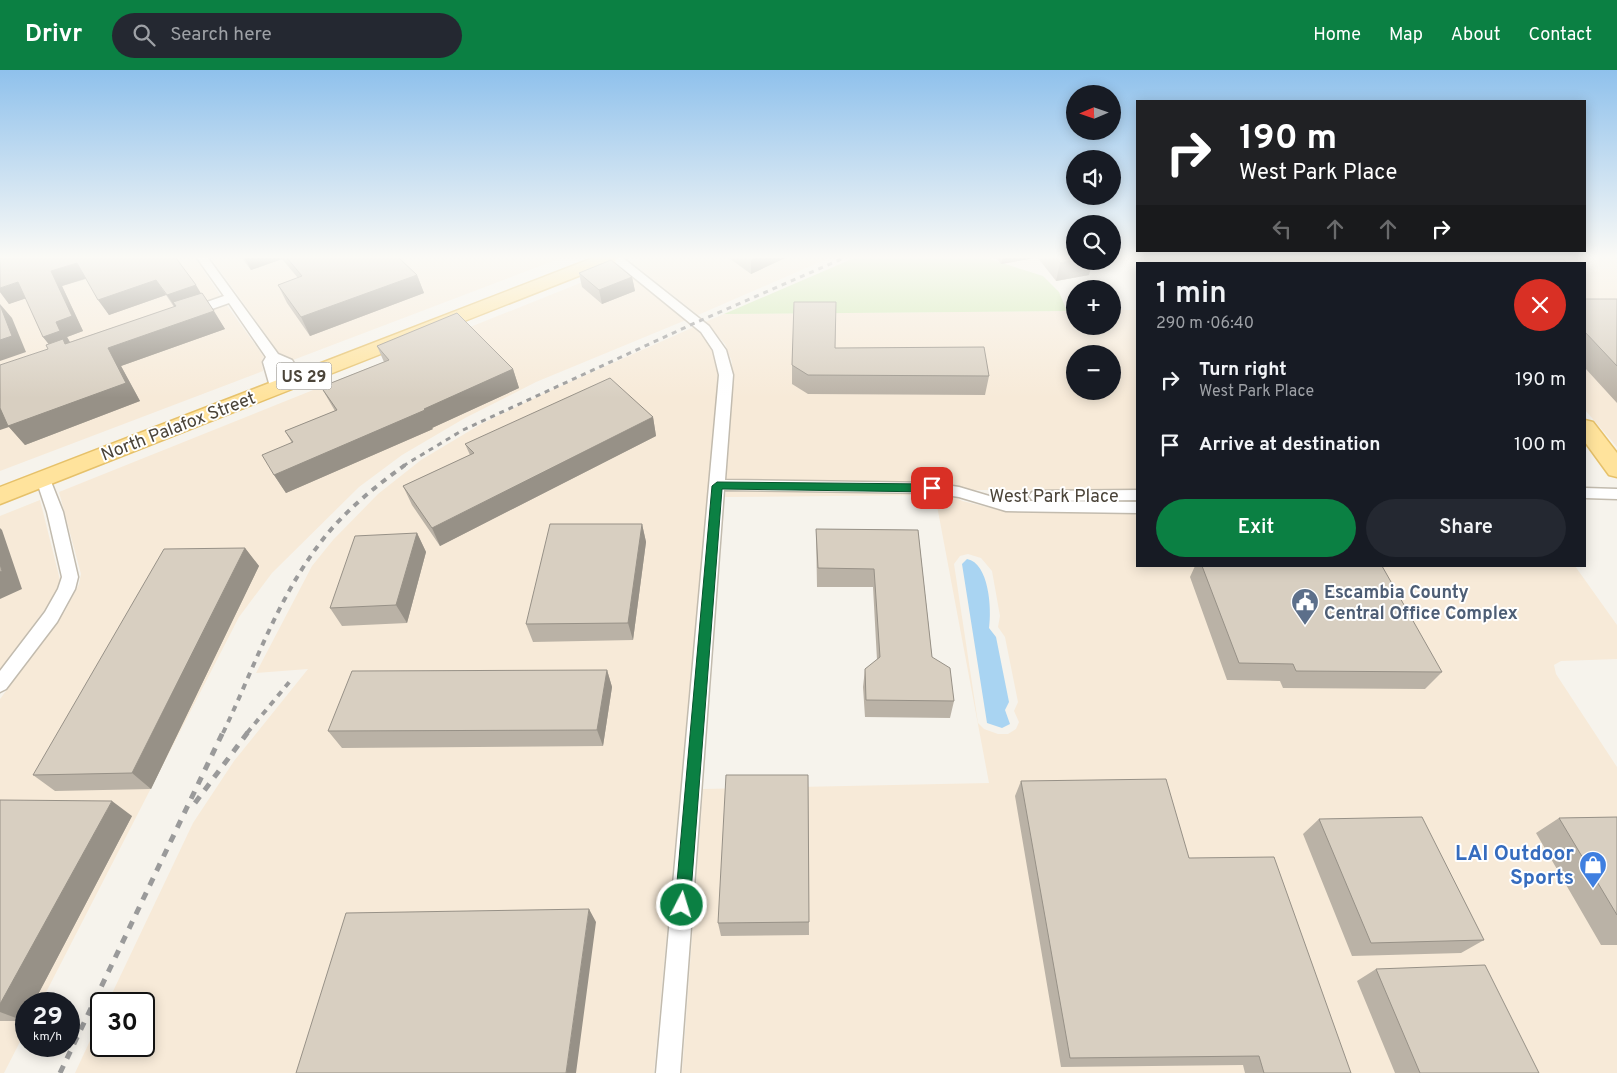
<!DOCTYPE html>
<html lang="en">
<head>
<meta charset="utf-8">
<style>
	:root { --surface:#171b24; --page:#242831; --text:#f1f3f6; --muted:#9ea1a6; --accent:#0b8043 }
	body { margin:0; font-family:Overpass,sans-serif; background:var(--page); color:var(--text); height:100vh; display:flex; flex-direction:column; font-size:19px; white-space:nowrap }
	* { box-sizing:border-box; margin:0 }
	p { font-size:16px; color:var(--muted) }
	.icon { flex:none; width:28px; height:28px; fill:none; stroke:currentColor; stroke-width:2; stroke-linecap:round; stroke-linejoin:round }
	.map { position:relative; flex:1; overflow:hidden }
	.sheet { position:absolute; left:1136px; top:192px; width:450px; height:305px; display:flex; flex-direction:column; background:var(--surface); border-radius:0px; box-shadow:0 2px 12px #0003 }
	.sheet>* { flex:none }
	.top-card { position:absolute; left:1136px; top:30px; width:450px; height:152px; border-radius:0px; box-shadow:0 2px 12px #0003; background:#202124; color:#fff; overflow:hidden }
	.needle { width:32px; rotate:268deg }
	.buttons { position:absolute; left:1066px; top:15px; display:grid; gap:10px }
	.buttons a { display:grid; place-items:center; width:55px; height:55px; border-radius:50%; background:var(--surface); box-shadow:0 2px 12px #0003; font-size:25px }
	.speed { position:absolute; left:15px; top:922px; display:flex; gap:10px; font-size:25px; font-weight:700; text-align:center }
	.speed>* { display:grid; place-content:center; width:65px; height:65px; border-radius:50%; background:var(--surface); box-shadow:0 2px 12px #0003; line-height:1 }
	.speed small { font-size:12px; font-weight:400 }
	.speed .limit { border:2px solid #111; border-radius:8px; background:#fff; color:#111 }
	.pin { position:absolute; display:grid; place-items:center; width:42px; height:42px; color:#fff; margin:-21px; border-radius:10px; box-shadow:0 2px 8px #0006 }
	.me { position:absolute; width:55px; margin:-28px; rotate:5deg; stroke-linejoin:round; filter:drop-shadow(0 0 4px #0008) }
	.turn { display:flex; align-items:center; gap:18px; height:105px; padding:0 20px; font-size:22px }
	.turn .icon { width:65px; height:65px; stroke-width:2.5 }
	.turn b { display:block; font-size:35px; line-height:42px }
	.lanes { display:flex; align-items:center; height:48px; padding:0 20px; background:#0003; justify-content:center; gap:25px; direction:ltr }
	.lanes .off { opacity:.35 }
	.round { display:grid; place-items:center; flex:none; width:52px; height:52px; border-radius:26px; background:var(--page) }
	.head { display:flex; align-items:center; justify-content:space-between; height:85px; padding:0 20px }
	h1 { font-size:30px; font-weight:600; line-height:38px }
	.primary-button { display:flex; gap:10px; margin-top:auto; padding:10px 20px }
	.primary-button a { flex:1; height:58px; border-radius:30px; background:var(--accent); color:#fff; font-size:20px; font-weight:600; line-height:58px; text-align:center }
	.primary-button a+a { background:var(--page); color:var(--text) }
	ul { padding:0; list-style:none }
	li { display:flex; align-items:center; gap:15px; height:65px; padding:0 20px }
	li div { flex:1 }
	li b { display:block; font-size:19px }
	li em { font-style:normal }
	header { display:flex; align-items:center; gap:30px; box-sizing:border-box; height:70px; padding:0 25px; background:var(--accent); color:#fff }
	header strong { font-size:24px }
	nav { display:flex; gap:28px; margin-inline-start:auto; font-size:18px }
	.search { width:350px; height:45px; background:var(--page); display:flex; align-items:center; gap:12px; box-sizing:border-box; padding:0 18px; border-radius:28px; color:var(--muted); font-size:19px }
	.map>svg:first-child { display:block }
	.commercial { fill:#f7ead8; fill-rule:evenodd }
	.industrial { fill:#e6e2dd }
	.green { fill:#d2eab5 }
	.water { fill:#a9d4f2 }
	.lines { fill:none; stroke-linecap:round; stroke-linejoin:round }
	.minor-casing { stroke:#c2bbae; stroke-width:3 }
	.secondary-casing { stroke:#d6c79b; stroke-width:3 }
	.primary-casing { stroke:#e6c16a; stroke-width:3 }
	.minor { fill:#fff; fill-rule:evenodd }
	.secondary { fill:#fff3cd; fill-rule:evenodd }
	.primary { fill:#ffe39c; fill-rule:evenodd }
	.rail-far2 { stroke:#9a9a9a; stroke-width:3; stroke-dasharray:5 5; stroke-linecap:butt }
	.rail-far1 { stroke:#9a9a9a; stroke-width:4; stroke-dasharray:6 6; stroke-linecap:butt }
	.rail { stroke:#9a9a9a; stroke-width:5; stroke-dasharray:8 8; stroke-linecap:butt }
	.wall { fill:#bab2a6; fill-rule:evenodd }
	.shaded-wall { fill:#979187 }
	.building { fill:#d8cfc1; stroke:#979187 }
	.route { fill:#0b8043; stroke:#07532c }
	.labels { text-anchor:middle; stroke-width:4; stroke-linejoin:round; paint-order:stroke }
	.shield { fill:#fff; stroke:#817c74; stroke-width:1 }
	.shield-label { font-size:16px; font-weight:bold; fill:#4b4439 }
	.street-label { font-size:18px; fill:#4b4439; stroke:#fff }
	.service-label { font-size:18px; font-weight:bold; fill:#4e5e75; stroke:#fff; text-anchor:start }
	.near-shop-label { font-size:21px; font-weight:bold; fill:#366cbe; stroke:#fff; text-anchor:end }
</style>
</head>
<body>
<header>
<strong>Drivr</strong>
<div class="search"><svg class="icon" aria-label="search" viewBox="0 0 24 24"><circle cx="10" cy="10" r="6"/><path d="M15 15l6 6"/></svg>Search here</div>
<nav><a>Home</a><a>Map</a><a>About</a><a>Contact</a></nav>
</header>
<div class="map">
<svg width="1617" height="1003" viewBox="0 0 1617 1003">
	<rect width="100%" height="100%" fill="#f6f3ec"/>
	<path class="commercial" d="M0,188H195L222,228L0,304Z
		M211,188H561L293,290L279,283Z
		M643,188H829L698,245L631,192Z
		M1460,188H1617V230L1585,229V194H1465Z
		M620,197L686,250L536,312L465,348L402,385L359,417L272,503L239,547L40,934H26V960L4,1003H0V629L65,541L79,514L81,504L59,422Z
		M226,234L264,287L262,289L264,290L262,294L263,301L0,401V312Z
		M1585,236L1617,237V377L1585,340Z
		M1113,240H1137V420H971L932,413L726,410L733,321L732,292L725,274L705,252L724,244L1075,241V256H1112ZM1075,284H1112V321H1075Z
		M694,257L706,269L715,284L718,305L717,322L654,1003H75L101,947V976H144V934H107L193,753L234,691L308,599L256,603L312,496L333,470L378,424L421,390L481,354L545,323Z
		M726,421L932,423L956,427L962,431L1008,442L1137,443L1138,496H1575L1617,555V589L1561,591L1554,595L1556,604L1617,697V1003H682L703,719L989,713L935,425L725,427ZM968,484L981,488L992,501L1000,546L998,557L1005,567L1018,632L1014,641L1019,652L1016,659L1008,664H998L984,659L978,653L954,494L960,486Z
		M40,430L60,510L58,518L48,535L0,600V446Z"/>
	<path class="industrial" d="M1348,188H1423L1427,194H1341Z"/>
	<path class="green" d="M854,188H986L1043,206L1059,222L1067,241L724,244Z"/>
	<path class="water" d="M967,489C989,493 992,539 989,558L996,567L1009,632L1005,640L1010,654L1002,658L987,653L962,494Z"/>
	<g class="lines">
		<defs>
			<path id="minor" d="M197,188H208L278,284L292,290L304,309L302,312H292L282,296L277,293L283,317L281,320H271L263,292L266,287L229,233L195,245H187L185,242L187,239L224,226Z
				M610,188H623L709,256L726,280L733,305L725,410L933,413L959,417L1006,431H1036L1032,430L1029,426L1032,422L1037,421L1138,420V430L1052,431L1138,432V443L1006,441L959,427L933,423L724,420L680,1003H656L719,305L713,280L701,262Z
				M43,404L48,405L50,409L63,442L78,507L75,519L57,552L6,619L0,622V601L45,542L58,519L62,507L47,442L36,409L38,405Z
				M1585,418L1617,419V429L1585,428Z"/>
			<path id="secondary" d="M1445,188H1461L1466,194H1449Z"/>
			<path id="primary" d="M593,188H617L614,192L0,434V417Z
				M1271,188H1293L1299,190L1298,188H1320L1329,194L1301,192L1302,194C1292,194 1275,197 1271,188Z
				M1585,350L1593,352L1617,383V407L1609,405L1585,372Z"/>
		</defs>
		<use href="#minor" class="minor-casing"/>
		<use href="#secondary" class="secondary-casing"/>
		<use href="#primary" class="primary-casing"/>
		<use href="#minor" class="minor"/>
		<use href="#secondary" class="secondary"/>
		<use href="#primary" class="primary"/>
		<path class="rail-far2" d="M403,396L463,360L697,252L844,188"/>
		<path class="rail-far1" d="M223,663C257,592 282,514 335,455C356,432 380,413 405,395
			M247,663L291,610"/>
		<path class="rail" d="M195,733L248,662
			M60,1003L223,662"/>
	</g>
	<path class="wall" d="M176,188L225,259L121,296L140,331L25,375L9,357L48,279L49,274L43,267L26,228L9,234L0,222ZM86,209L109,245L166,225L174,237L70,272L67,267L83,261L62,216Z
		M242,188H399L417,205L424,223L310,266L287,233L278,215L298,208L282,189L251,200Z
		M729,188H785L751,204Z
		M996,188H1035L1001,194Z
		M1038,188H1075L1089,205L1056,211Z
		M1112,188H1116L1115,190H1112Z
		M1468,188H1562L1568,194H1474Z
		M579,203L632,207L635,221L602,234L582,217Z
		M1585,229H1617V333L1585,298Z
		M377,276L513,299L519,318L432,358L433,359L286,423L274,405L292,373L285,361L335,341L321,317L384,292Z
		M835,278L989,306L985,325L808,324L792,314V295Z
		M653,347L656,366L440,476L412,435L403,416L470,385L465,374Z
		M642,454L646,472L633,570L533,572L526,554Z
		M816,459L918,460L932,587L954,631L950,648L865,647L863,617L865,599L877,590L873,517H817Z
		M417,463L426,482L407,553L342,556L330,538Z
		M245,478L259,496L151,719L55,721L33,705Z
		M1195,496H1202L1442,602L1425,619L1283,618L1280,611L1227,610L1190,507Z
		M607,600L612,617L603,676L342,678L328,661Z
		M808,705L809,865L721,866L718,853Z
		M1021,711L1189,788L1351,1003H1245L1243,995L1061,997L1015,726Z
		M0,730L132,746L24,951H0Z
		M1617,747V875H1601L1536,763L1559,748Z
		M1319,749L1484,870L1461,883L1352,886L1303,764Z
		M1376,899L1539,1003H1395L1357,911Z"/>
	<path class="shaded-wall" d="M245,188H282V189L251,200Z
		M755,188H785L751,204V190Z
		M1003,188H1035L1001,194Z
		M1075,190V191H1093L1089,205L1056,211L1060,193Z
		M77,193L87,208L62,216L83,261L67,267L72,276L55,282L43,267L56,252L51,201Z
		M417,205L424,223L310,266L301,247Z
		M632,207L635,221L602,234L599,220Z
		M156,210L166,225L109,245L98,230Z
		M18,212L30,227L9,234L0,222V218Z
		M196,215L205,230L173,232L178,240H177L167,225Z
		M0,234L12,248L26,282L0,291Z
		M214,241L225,259L121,296L140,331L25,375L9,357L0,360V337L108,278Z
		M513,299L519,318L432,358L433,359L286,423L274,405Z
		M653,347L656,366L440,476L432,458Z
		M642,454L646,472L633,570L628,553Z
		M0,458L2,460L22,519L0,529Z
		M417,463L426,482L407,553L396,535Z
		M245,478L259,496L151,719L132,703Z
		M607,600L612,617L603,676L597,660Z
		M112,731L132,746L33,934H26V947L24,951L0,942V934Z
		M589,839L596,852L576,1003H566Z"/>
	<path class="building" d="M0,188H176L196,215L167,225L156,210L98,230L77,193L51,201L72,246L56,252L60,261L43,267L18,212L0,218Z
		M287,188H399L417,205L301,247L278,215L302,206Z
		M1056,188H1075V190L1060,193Z
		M1496,188H1562L1568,194H1502Z
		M611,190L632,207L599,220L579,203Z
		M202,223L214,241L108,278L126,313L8,356L0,338V295L48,279L46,275L63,269L65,274L176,236L173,232Z
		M1585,229H1617V296L1585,262Z
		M794,232H836L835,278L984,277L989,306L808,305L792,295Z
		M0,235L12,266L0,270Z
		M457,243L513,299L424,339L425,340L274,405L262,385L293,372L285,361L337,340L321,317L389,290L377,276Z
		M610,308L653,347L432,458L403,416L474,383L465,374Z
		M550,454H642L628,553L526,554Z
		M816,459L918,460L932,587L950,598L954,631L866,630L865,599L880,587L874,499L818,498Z
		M417,463L396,535L330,538L355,466Z
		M245,478L132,703L33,705L164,479Z
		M0,494L2,501L0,502Z
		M1202,496H1382L1442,602L1296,601L1293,594L1239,593Z
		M607,600L597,660L328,661L352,601Z
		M726,705H808L809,852L718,853Z
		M1166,709L1189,788L1274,787L1351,1003H1264L1259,986L1070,988L1021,711Z
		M0,730L112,731L0,934Z
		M1422,747L1484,870L1371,873L1319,749Z
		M1617,747V845L1559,748Z
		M589,839L566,1003H296L346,843Z
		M1485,895L1539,1003H1420L1376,899Z"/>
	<linearGradient id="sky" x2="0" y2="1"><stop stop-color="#8fc1ec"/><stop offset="0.57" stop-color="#fbfaf6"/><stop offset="1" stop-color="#fbfaf6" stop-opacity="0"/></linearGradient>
	<rect width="1617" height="328" fill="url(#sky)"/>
	<path class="route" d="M717,412L932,414L938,418L932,422L722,419L690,835L687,840L682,842L677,840L675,835L712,416Z"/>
	<defs>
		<symbol id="civic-pin" viewBox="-11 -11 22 30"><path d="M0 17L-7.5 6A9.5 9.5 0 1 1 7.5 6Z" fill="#5c6f8a" stroke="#fff"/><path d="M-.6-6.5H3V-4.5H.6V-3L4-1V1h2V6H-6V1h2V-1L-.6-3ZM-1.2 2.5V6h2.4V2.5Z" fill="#fff"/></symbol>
		<symbol id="shop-pin" viewBox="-11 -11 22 30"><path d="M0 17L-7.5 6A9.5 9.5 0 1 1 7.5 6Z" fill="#3f7fe0" stroke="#fff"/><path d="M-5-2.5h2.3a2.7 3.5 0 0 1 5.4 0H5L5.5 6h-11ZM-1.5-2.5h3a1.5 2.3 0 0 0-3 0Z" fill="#fff"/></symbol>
	</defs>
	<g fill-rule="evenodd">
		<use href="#civic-pin" x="1289" y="516" width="32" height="43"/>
		<use href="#shop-pin" x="1577" y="779" width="32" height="43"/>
	</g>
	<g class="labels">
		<rect class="shield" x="276.5" y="292.5" width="55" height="27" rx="4"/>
		<g class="shield-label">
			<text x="304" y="312">US 29</text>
		</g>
		<g class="street-label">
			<text transform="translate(178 356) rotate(-21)" y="6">North Palafox Street</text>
			<text x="1054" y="432">West Park Place</text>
		</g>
		<g class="service-label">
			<text x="1324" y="528">Escambia County<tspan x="1324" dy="21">Central Office Complex</tspan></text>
		</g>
		<g class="near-shop-label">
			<text x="1574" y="790">LAI Outdoor<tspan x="1574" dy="24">Sports</tspan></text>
		</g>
	</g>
</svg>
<div class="buttons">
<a><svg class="needle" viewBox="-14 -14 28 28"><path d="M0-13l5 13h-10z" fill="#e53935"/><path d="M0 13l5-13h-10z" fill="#9ea1a6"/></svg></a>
<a><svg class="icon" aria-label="sound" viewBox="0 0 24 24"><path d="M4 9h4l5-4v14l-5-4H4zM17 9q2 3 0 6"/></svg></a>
<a><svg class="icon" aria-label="search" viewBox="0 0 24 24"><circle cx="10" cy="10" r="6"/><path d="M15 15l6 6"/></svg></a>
<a>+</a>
<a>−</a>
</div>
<div class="speed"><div>29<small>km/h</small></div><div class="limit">30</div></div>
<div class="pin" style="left:932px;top:418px;background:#d93025"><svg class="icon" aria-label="arrive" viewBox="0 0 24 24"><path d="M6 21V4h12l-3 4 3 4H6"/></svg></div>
<svg class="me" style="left:682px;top:835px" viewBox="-20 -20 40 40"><circle r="17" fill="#0b8043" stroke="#fff" stroke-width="3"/><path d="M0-11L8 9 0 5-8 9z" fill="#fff"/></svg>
<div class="top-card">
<div class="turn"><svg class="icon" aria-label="right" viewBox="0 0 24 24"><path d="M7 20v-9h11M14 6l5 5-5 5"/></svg><div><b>190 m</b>West Park Place</div></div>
<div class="lanes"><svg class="icon off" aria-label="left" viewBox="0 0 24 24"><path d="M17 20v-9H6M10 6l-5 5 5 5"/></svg><svg class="icon off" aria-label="ahead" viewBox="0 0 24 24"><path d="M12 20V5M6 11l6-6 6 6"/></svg><svg class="icon off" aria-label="ahead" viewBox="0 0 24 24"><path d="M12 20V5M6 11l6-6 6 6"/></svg><svg class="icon" aria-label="right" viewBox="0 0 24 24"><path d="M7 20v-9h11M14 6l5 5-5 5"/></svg></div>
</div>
<section class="sheet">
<div class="head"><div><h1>1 min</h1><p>290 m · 06:40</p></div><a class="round" style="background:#d93025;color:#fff"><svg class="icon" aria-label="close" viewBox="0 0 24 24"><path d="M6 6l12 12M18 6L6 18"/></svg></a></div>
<ul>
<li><svg class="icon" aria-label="right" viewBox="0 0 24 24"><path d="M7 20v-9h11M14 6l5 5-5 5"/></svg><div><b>Turn right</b><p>West Park Place</p></div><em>190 m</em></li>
<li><svg class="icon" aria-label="arrive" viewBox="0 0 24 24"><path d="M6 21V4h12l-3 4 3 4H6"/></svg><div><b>Arrive at destination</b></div><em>100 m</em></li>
</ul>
<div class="primary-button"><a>Exit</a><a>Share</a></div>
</section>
</div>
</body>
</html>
